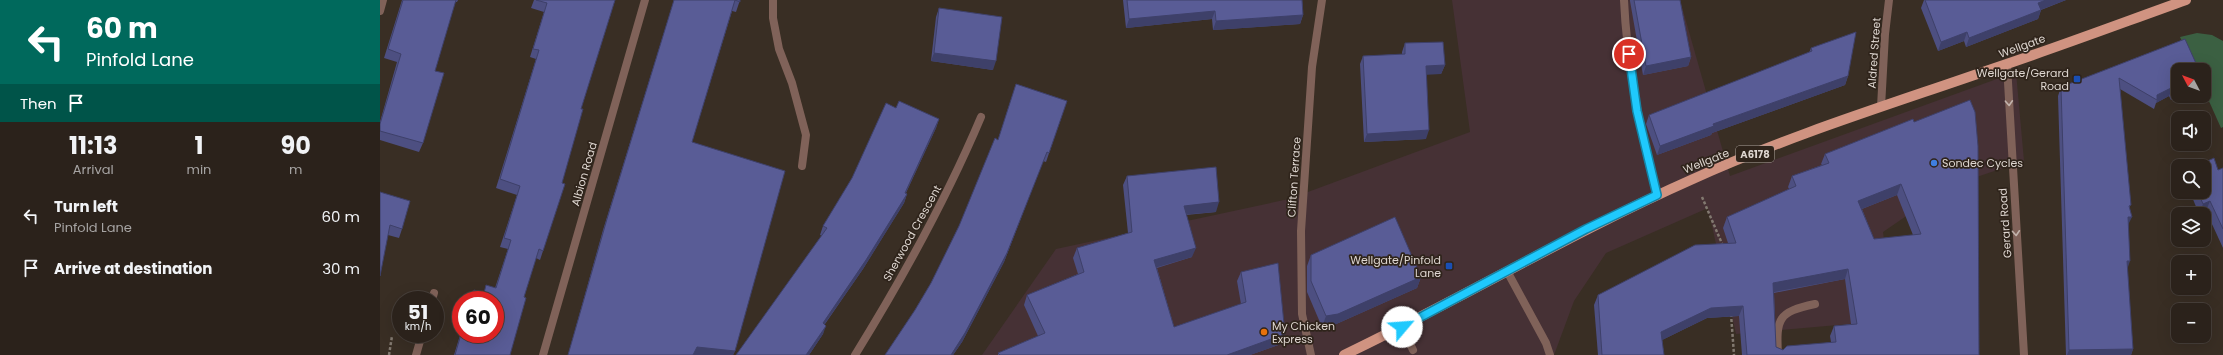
<!DOCTYPE html>
<html lang="en">
<head>
<meta charset="utf-8">
<style>
	:root { --surface:#2b221b; --page:#332a24; --text:#f1f3f6; --muted:#a6a4a3; --line:#473f3a }
	body { margin:0; font-family:Poppins,sans-serif; background:var(--page); color:var(--text); height:100vh; display:flex; flex-direction:column; font-size:15px; white-space:nowrap }
	* { box-sizing:border-box; margin:0 }
	p { font-size:13px; color:var(--muted) }
	.icon { flex:none; width:22px; height:22px; fill:none; stroke:currentColor; stroke-width:2; stroke-linecap:round; stroke-linejoin:round }
	.map { position:relative; flex:1; overflow:hidden }
	.drawer { display:flex; flex-direction:column; background:var(--surface); width:380px }
	.drawer>* { flex:none }
	.guide { background:#00695c; color:#fff; overflow:hidden }
	.needle { width:26px; rotate:311deg }
	.buttons { position:absolute; left:1791px; top:63px; display:grid; gap:8px }
	.buttons a { display:grid; place-items:center; width:40px; height:40px; border-radius:8px; background:var(--surface); box-shadow:0 4px 16px #0002,0 0 0 1px var(--line); font-size:20px }
	.speed { position:absolute; left:12px; top:291px; display:flex; gap:8px; font-size:20px; font-weight:700; text-align:center }
	.speed>* { display:grid; place-content:center; width:52px; height:52px; border-radius:50%; background:var(--surface); box-shadow:0 4px 16px #0002,0 0 0 1px var(--line); line-height:1 }
	.speed small { font-size:10px; font-weight:400 }
	.speed .limit { border:6px solid #d22; background:#fff; color:#111 }
	.pin { position:absolute; display:grid; place-items:center; width:34px; height:34px; color:#fff; margin:-17px; border:2px solid #fff; border-radius:50%; box-shadow:0 1px 4px #0007 }
	.me { position:absolute; width:44px; margin:-22px; rotate:63deg; stroke-linejoin:round; filter:drop-shadow(0 0 3px #0008) }
	.turn { display:flex; align-items:center; gap:14px; height:84px; padding:0 20px; font-size:18px }
	.turn .icon { width:52px; height:52px; stroke-width:2.5 }
	.turn b { display:block; font-size:28px; line-height:34px }
	.then { display:flex; align-items:center; height:38px; padding:0 20px; background:#0003; gap:8px; font-size:15px }
	.eta { display:flex; justify-content:space-evenly; align-items:center; height:68px; text-align:center }
	.eta b { font-size:24px; font-weight:700; line-height:28px }
	ul { padding:0; list-style:none }
	li { display:flex; align-items:center; gap:12px; height:52px; padding:0 20px }
	li div { flex:1 }
	li b { display:block; font-size:15px }
	li em { font-style:normal }
	main { display:flex; flex:1; min-height:0 }
	.map>svg:first-child { display:block }
	.commercial { fill:#463135 }
	.green { fill:#3b6042 }
	.lines { fill:none; stroke-linecap:round; stroke-linejoin:round }
	.path { stroke:#827970; stroke-width:2.5; stroke-dasharray:3 2; stroke-linecap:butt }
	.lane { stroke:#806259; stroke-width:8 }
	.street { stroke:#806259; stroke-width:8 }
	.primary { stroke:#d09381; stroke-width:10 }
	.wall { fill:#4d4f81; fill-rule:evenodd }
	.shaded-wall { fill:#3e4069 }
	.building { fill:#595c96; stroke:#3e4069; fill-rule:evenodd }
	.oneway { stroke:#c2b3ac }
	.route-casing { stroke:#1483a4; stroke-width:10 }
	.route { stroke:#1fc9fd; stroke-width:7 }
	.transit-dot { fill:#1a4fb4; stroke:#2f241b; stroke-width:1.5 }
	.shop-dot { fill:#3f7fe0; stroke:#2f241b; stroke-width:1.5 }
	.food-dot { fill:#e8710a; stroke:#2f241b; stroke-width:1.5 }
	.labels { text-anchor:middle; stroke-width:3.5; stroke-linejoin:round; paint-order:stroke }
	.shield { fill:#2f241b; stroke:#aaa19a; stroke-width:1 }
	.shield-label { font-size:10px; font-weight:bold; fill:#ded6d0 }
	.street-label { font-size:11px; fill:#ded6d0; stroke:#2f241b }
	.poi-label { font-size:11px; fill:#ded6d0; stroke:#2f241b; text-anchor:end }
</style>
</head>
<body>
<main>
<section class="drawer">
<div class="guide">
<div class="turn"><svg class="icon" aria-label="left" viewBox="0 0 24 24"><path d="M17 20v-9H6M10 6l-5 5 5 5"/></svg><div><b>60 m</b>Pinfold Lane</div></div>
<div class="then">Then<svg class="icon" aria-label="arrive" viewBox="0 0 24 24"><path d="M6 21V4h12l-3 4 3 4H6"/></svg></div>
</div>
<div class="eta">
<div><b>11:13</b><p>Arrival</p></div>
<div><b>1</b><p>min</p></div>
<div><b>90</b><p>m</p></div>
</div>
<ul>
<li><svg class="icon" aria-label="left" viewBox="0 0 24 24"><path d="M17 20v-9H6M10 6l-5 5 5 5"/></svg><div><b>Turn left</b><p>Pinfold Lane</p></div><em>60 m</em></li>
<li><svg class="icon" aria-label="arrive" viewBox="0 0 24 24"><path d="M6 21V4h12l-3 4 3 4H6"/></svg><div><b>Arrive at destination</b></div><em>30 m</em></li>
</ul>
</section>
<div class="map">
<svg width="1843" height="355" viewBox="0 0 1843 355">
	<rect width="100%" height="100%" fill="#392e24"/>
	<path class="commercial" d="M1072,0H1300L1350,176L1636,72L1644,161L1570,186L1503,232L1515,320L1356,334L1328,208L1226,253L1194,301L1174,355H602L676,249L909,199L1090,132Z"/>
	<path class="green" d="M1817,33L1832,35L1843,41V127L1841,128L1824,90V70H1815L1800,37Z"/>
	<g class="lines">
		<path class="path" d="M1322,197L1343,246
			M1351,314L1354,355
			M9,355L12,336"/>
		<path class="lane" d="M393,0V18L399,49L412,83L426,135L422,166
			M52,300L54,293
			M1022,327L1033,350
			M36,355L42,334
			M1398,355C1396,318 1398,312 1435,304"/>
		<path class="street" d="M1244,0C1247,66 1260,131 1277,195
			M0,11L3,0
			M1627,65L1644,355
			M1501,107L1505,34L1509,0
			M1127,271L1166,343L1170,355
			M163,355L265,0
			M475,355C522,279 566,200 601,117
			M931,355L922,314L921,231L932,67L942,0"/>
		<path class="primary" d="M964,355C1081,299 1193,232 1313,179C1408,136 1508,105 1606,71C1673,49 1739,24 1806,0"/>
	</g>
	<path class="wall" d="M22,0H78L77,2H75L55,71L43,143L39,152L0,140V122L17,62L4,58Z
		M154,0H235L201,109L182,183L163,251L160,260L156,258L144,297L130,355H74L81,332V334L115,300H91L94,290L103,293L115,288L128,249L120,247L137,195L116,188L156,59L150,57L164,12L151,8Z
		M294,0H360L356,12L352,11L312,142L355,351L353,355H188L223,230Z
		M743,0H922L923,15L920,24L833,30L832,19L746,28Z
		M1250,0H1300L1311,57L1308,66L1263,75L1250,1Z
		M1544,0H1686L1661,10L1658,19L1586,47L1584,41L1558,51L1541,8Z
		M559,8L613,70L551,61L556,17Z
		M1805,39L1798,70V96L1791,100L1789,96L1776,103L1774,109L1740,89L1750,209L1748,225L1747,269L1753,349L1751,355H1686L1678,96L1681,87Z
		M1025,43L1065,65L1061,74H1047L1046,139L984,142L980,64L983,56L1022,54V52Z
		M1431,48L1468,76L1465,85L1332,133L1331,135L1277,155L1266,124L1269,115L1429,53Z
		M636,84L687,101L666,162L663,161L624,262L582,342L573,355H505L535,310L551,283L579,226L618,140Z
		M516,108L559,119L556,128L526,193L527,194L524,203L483,269L445,324L443,334L429,355H356L442,236L440,235L443,226Z
		M1533,119L1599,355H1362L1359,316L1327,318L1282,340L1284,355H1218L1214,305L1218,295L1348,243L1343,228L1347,217L1409,189L1408,187L1412,176L1442,165L1441,164L1445,154ZM1517,195L1533,235L1494,239L1482,209ZM1465,279L1471,324L1454,326L1450,336L1451,342L1403,350L1396,347L1394,293Z
		M1843,168V248L1826,211L1819,214L1810,192H1824L1838,170Z
		M747,176L836,212L806,215L812,257L777,268L794,327L861,304L857,281L861,272L905,334L901,344L870,355H618V353L658,336L644,305L647,295L698,274L693,258L697,248L748,233L743,185Z
		M0,192L22,229L19,238L8,235Z
		M931,255L1041,277L1037,288L954,325L942,327L927,292V266Z"/>
	<path class="shaded-wall" d="M1666,0H1686L1655,12L1658,3Z
		M1661,10L1658,19L1586,47L1589,38Z
		M835,11L832,19L746,28L749,19Z
		M923,15L920,24L833,30L836,21Z
		M1587,32L1584,41L1558,51L1561,42Z
		M554,53L616,61L613,70L551,61Z
		M1311,57L1308,66L1263,75L1266,66Z
		M1065,65L1061,74L1043,75L1046,66Z
		M1468,76L1465,85L1332,133L1331,135L1277,155L1280,146L1333,124Z
		M1793,87L1789,96L1776,103L1777,100V95Z
		M1798,89V96L1791,100L1794,91Z
		M559,119L556,128L522,201L525,193Z
		M1049,130L1046,139L984,142L987,134Z
		M663,161L624,262L582,342L573,355H571Z
		M1521,184L1517,195L1474,212L1478,201Z
		M527,194L524,203L483,269L439,332L443,323Z
		M1830,201L1826,211L1819,214L1823,204Z
		M839,202L836,212L800,215L804,206Z
		M1748,217H1752L1748,225Z
		M816,248L812,257L771,269L774,260Z
		M1747,261H1750L1747,270Z
		M1468,269L1465,279L1389,293L1393,283Z
		M1041,277L1037,288L954,325L942,327L946,316Z
		M1363,306L1359,316L1327,318L1278,342L1281,332L1331,308Z
		M446,326L443,334L429,355H426Z
		M905,334L901,344L870,355H847Z
		M317,347L355,351L353,355H313Z
		M1753,349L1751,355H1687L1689,350Z"/>
	<path class="building" d="M23,0H76L55,71L64,73L43,143L0,131V124L21,54L8,49Z
		M156,0H235L201,109H203L182,183L185,184L163,251L159,249L144,297L146,298L130,355H75L81,334H115V300H91L94,290L104,293L106,285L116,288L131,240L124,238L140,186L120,179L159,50L153,49L167,3Z
		M294,0H360V2L355,0L312,142L405,171L355,351L317,347L313,355H188L227,219Z
		M747,0H922L923,15L836,21L835,11L749,19Z
		M1254,0H1300L1311,57L1266,66Z
		M1545,0H1666L1658,3L1661,10L1589,38L1587,32L1561,42Z
		M559,8L622,17L616,61L554,53Z
		M1476,32L1468,76L1333,124L1334,126L1280,146L1269,115L1432,51L1431,48Z
		M1805,39L1819,70H1798V89L1794,91L1793,87L1777,95V100L1739,78L1751,205L1749,206L1752,217H1748L1750,261H1747L1753,349L1689,350L1681,87Z
		M1063,42L1065,65L1046,66L1049,130L987,134L983,56L1025,54V43Z
		M636,84L687,101L669,153L667,152L627,253L585,333L571,355H505L535,310L551,283L579,226L615,138L618,140Z
		M1590,100L1595,112L1598,146L1599,355H1367L1363,306L1331,308L1281,332L1284,355H1222L1218,295L1315,245L1356,243L1347,217L1416,186L1412,176L1449,163L1445,154L1533,119L1534,122ZM1521,184L1541,234L1494,239L1478,201ZM1468,269L1477,324L1454,326L1456,342L1407,346L1403,350L1396,347L1393,283Z
		M519,101L559,119L525,193L527,194L486,260L443,323L446,326L426,355H356L447,228L443,226L472,178L506,103L516,108Z
		M1834,158L1838,170L1843,168V229L1830,201L1823,204L1818,192H1824V166H1817Z
		M836,167L839,202L804,206L816,248L774,260L794,327L866,302L861,272L898,263L905,334L847,355H620L618,353L665,333L647,295L704,272L697,248L752,232L747,176Z
		M0,192L30,201L22,229L10,225L0,276Z
		M1015,217L1041,277L958,314L946,316L931,281V255Z"/>
	<defs><path id="oneway-chevron" d="M-2-3.5L2.5 0L-2 3.5" fill="none" stroke-width="1.6" stroke-linecap="round" stroke-linejoin="round"/></defs>
	<g class="oneway">
		<use href="#oneway-chevron" transform="translate(1629 103) rotate(87)"/>
		<use href="#oneway-chevron" transform="translate(1636 233) rotate(86)"/>
	</g>
	<g class="lines">
		<defs>
			<path id="route" d="M1022,327L1206,229L1277,195L1257,111L1249,54"/>
		</defs>
		<use href="#route" class="route-casing"/>
		<use href="#route" class="route"/>
	</g>
	<g class="transit-dot">
		<rect x="1693" y="75" width="8" height="8" rx="2"/>
		<rect x="1065" y="262" width="8" height="8" rx="2"/>
	</g>
	<circle class="shop-dot" cx="1554" cy="163" r="4"/>
	<circle class="food-dot" cx="884" cy="332" r="4"/>
	<g class="labels">
		<rect class="shield" x="1356" y="146" width="38" height="16" rx="3"/>
		<g class="shield-label">
			<text x="1375" y="158">A6178</text>
		</g>
		<g class="street-label">
			<text transform="translate(1642 46) rotate(-20)" y="4">Wellgate</text>
			<text transform="translate(1494 53) rotate(-86)" y="4">Aldred Street</text>
			<text transform="translate(1326 161) rotate(-22)" y="4">Wellgate</text>
			<text transform="translate(204 174) rotate(-74)" y="4">Albion Road</text>
			<text transform="translate(914 177) rotate(-86)" y="4">Clifton Terrace</text>
			<text transform="translate(1625 223) rotate(-94)" y="4">Gerard Road</text>
			<text transform="translate(532 233) rotate(-61)" y="4">Sherwood Crescent</text>
		</g>
		<g class="poi-label">
			<text x="1689" y="77">Wellgate/Gerard<tspan x="1689" dy="13">Road</tspan></text>
			<text x="1562" y="167" text-anchor="start">Sondec Cycles</text>
			<text x="1061" y="264">Wellgate/Pinfold<tspan x="1061" dy="13">Lane</tspan></text>
			<text x="892" y="330" text-anchor="start">My Chicken<tspan x="892" dy="13">Express</tspan></text>
		</g>
	</g>
</svg>
<div class="buttons">
<a><svg class="needle" viewBox="-14 -14 28 28"><path d="M0-13l5 13h-10z" fill="#e53935"/><path d="M0 13l5-13h-10z" fill="#a6a4a3"/></svg></a>
<a><svg class="icon" aria-label="sound" viewBox="0 0 24 24"><path d="M4 9h4l5-4v14l-5-4H4zM17 9q2 3 0 6"/></svg></a>
<a><svg class="icon" aria-label="search" viewBox="0 0 24 24"><circle cx="10" cy="10" r="6"/><path d="M15 15l6 6"/></svg></a>
<a><svg class="icon" aria-label="layers" viewBox="0 0 24 24"><path d="M12 4l9 5-9 5-9-5zM3 14l9 5 9-5"/></svg></a>
<a>+</a>
<a>−</a>
</div>
<div class="speed"><div>51<small>km/h</small></div><div class="limit">60</div></div>
<div class="pin" style="left:1249px;top:54px;background:#d93025"><svg class="icon" aria-label="arrive" viewBox="0 0 24 24"><path d="M6 21V4h12l-3 4 3 4H6"/></svg></div>
<svg class="me" style="left:1022px;top:327px" viewBox="-20 -20 40 40"><circle r="19" fill="#fff"/><path d="M0-13L10 11 0 6-10 11z" fill="#1fc9fd"/></svg>
</div>
</main>
</body>
</html>
